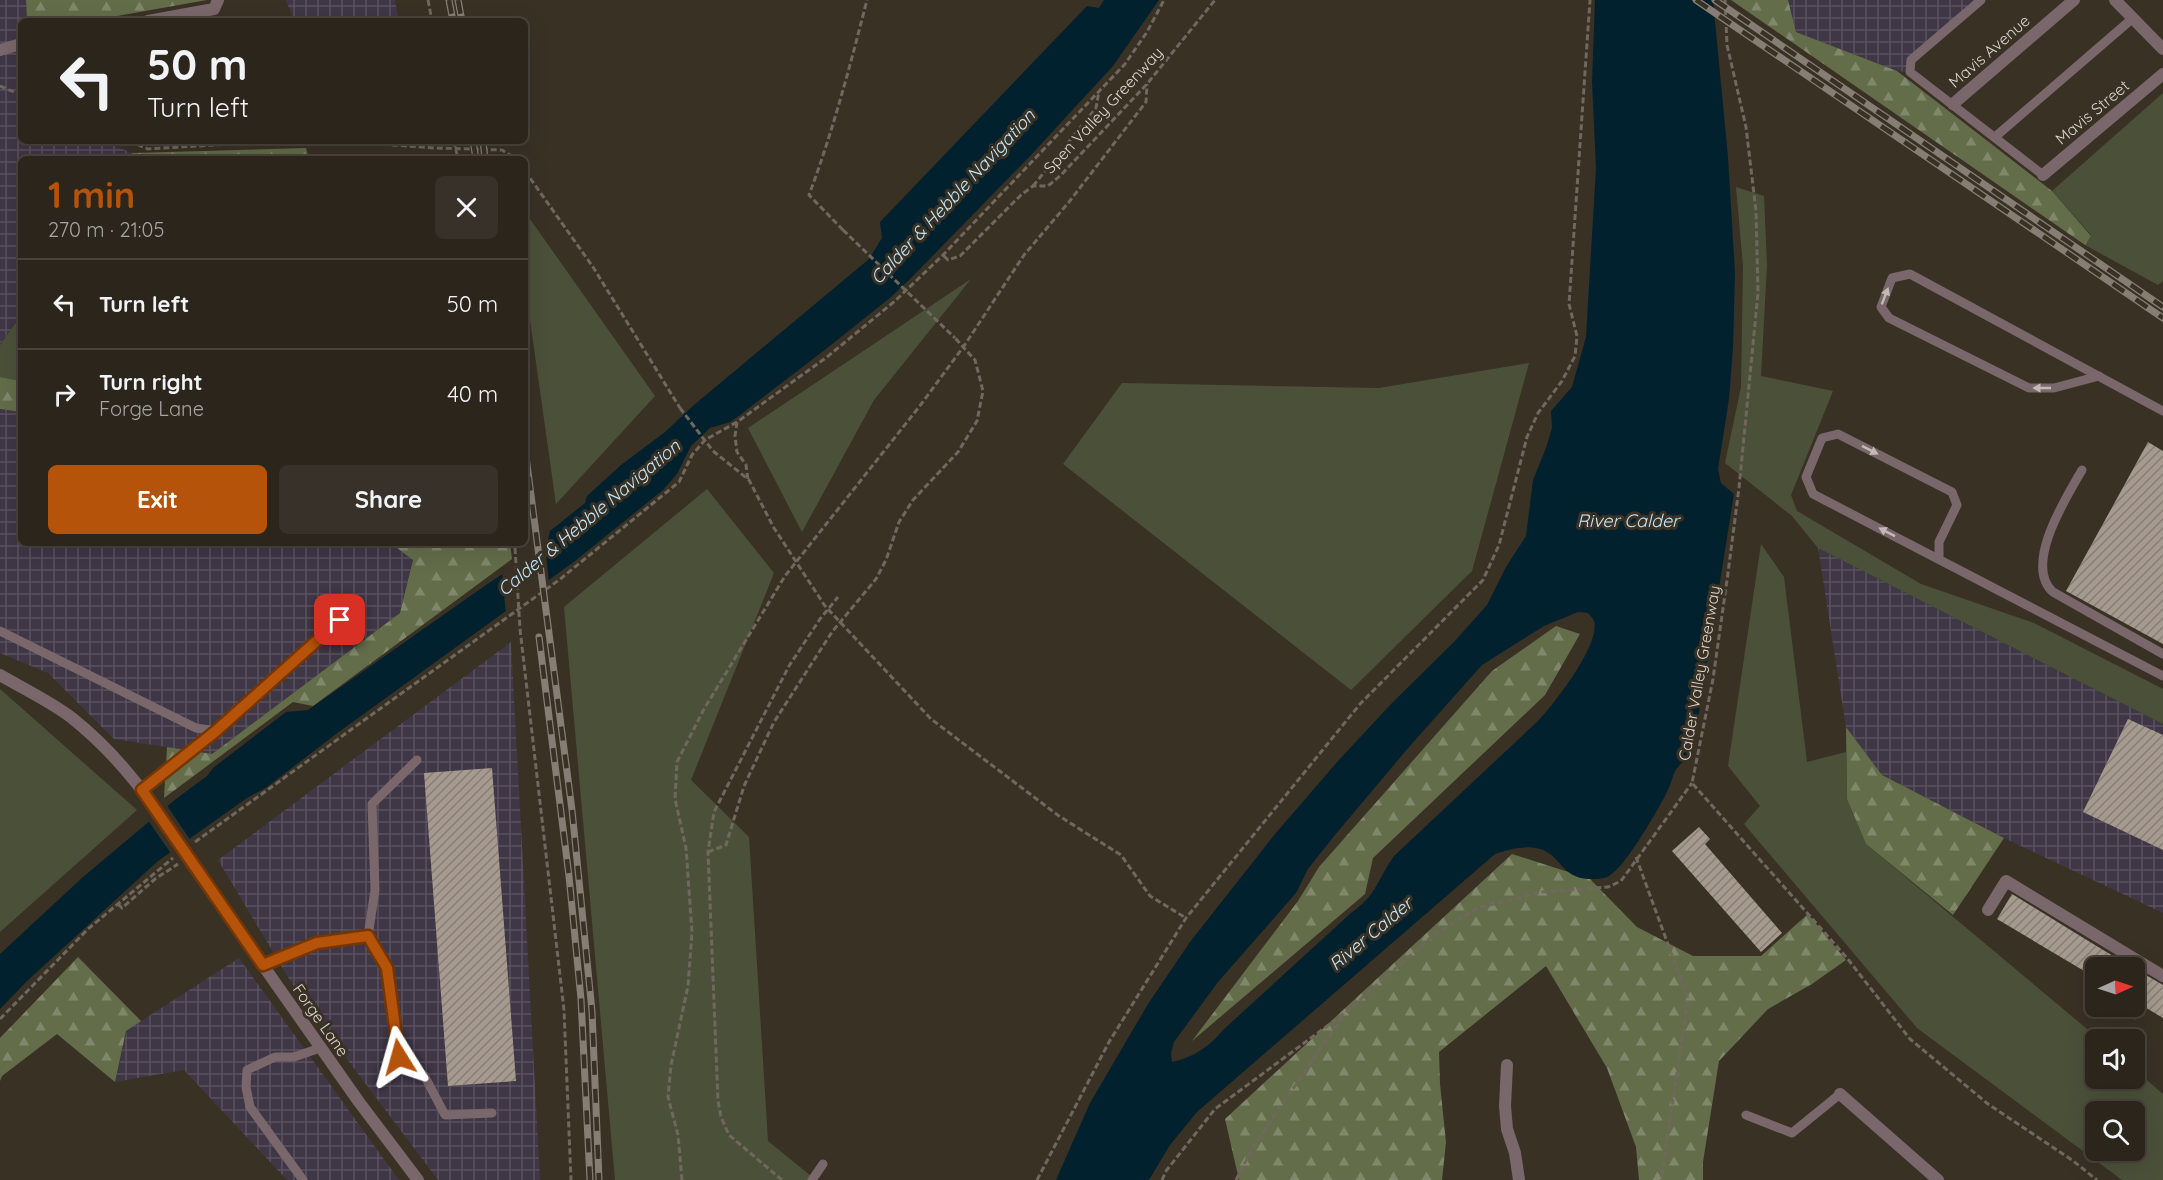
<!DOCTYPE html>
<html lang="en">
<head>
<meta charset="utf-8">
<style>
	:root { --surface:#2c251c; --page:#383129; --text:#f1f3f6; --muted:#a6a5a3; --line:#48423b; --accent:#b45309 }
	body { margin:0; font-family:Quicksand,sans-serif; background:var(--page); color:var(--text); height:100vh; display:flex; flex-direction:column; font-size:22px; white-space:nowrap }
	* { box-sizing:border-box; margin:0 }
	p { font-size:20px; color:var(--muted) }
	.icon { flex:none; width:33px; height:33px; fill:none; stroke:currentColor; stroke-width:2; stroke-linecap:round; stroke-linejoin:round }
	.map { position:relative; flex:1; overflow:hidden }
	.sheet { position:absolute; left:18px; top:156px; width:510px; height:390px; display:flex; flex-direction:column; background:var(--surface); border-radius:9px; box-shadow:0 6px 24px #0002,0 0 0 2px var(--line) }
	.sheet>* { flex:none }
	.guide { position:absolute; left:18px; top:18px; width:510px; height:126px; border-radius:9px; box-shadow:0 6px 24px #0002,0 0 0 2px var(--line); background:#2c251c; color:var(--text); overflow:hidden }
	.needle { width:39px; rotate:87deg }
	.fabs { position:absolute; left:2085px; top:957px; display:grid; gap:12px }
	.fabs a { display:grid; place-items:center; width:60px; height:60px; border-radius:9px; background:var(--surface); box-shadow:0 6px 24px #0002,0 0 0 2px var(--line); font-size:30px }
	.pin { position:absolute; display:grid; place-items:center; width:51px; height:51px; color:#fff; margin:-26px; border-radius:12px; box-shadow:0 3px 9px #0006 }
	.me { position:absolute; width:66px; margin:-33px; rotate:352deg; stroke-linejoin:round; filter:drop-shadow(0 0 4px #0008) }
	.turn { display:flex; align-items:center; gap:21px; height:126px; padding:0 30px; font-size:27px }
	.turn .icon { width:78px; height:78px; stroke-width:2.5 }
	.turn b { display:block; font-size:42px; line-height:51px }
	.round { display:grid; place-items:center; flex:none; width:63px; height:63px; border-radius:9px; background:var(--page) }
	.headline { display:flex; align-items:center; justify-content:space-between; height:102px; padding:0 30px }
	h1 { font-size:36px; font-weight:700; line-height:45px; color:var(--accent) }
	.action { display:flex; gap:12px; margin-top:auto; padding:12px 30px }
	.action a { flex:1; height:69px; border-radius:9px; background:var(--accent); color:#fff; font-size:24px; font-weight:700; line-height:69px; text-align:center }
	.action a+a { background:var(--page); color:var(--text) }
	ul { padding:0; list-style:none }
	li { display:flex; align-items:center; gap:18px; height:90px; padding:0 30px; border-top:2px solid var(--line) }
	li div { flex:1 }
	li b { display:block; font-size:22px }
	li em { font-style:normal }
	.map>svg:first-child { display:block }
	.industrial { fill:url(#industrial-grid) }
	.grass { fill:#4b5139; fill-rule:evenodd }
	.forest { fill:url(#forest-firs) }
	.water { fill:#02212e; fill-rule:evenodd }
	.pier { fill:#3a3125 }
	.building { fill:url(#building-hatch) }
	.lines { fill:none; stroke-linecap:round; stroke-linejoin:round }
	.path { stroke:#70685e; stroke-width:3; stroke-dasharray:6 3; stroke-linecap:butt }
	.service { stroke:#7a676b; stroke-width:9 }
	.minor { stroke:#7a676b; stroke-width:12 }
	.tertiary { stroke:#7a676b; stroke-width:12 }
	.rail-casing { stroke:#867e74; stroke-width:7 }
	.rail { stroke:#3a3125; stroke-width:4.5; stroke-dasharray:14; stroke-linecap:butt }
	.path-bridge { stroke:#70685e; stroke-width:3; stroke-dasharray:6 3; stroke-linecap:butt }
	.tertiary-bridge { stroke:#7a676b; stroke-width:12 }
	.oneway { fill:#c3bab5 }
	.route-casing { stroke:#753606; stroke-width:15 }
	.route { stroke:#b45309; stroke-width:10 }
	.labels { text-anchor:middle; stroke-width:6; stroke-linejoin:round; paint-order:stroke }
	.street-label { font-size:16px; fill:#dbd5ce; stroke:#3a3125 }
	.water-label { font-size:18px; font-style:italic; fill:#c0e8fc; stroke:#3a3125 }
</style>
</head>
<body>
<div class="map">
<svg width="2163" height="1180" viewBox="0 0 2163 1180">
	<defs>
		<pattern id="industrial-grid" width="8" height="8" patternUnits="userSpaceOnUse" patternTransform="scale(1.5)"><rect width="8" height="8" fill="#3f3646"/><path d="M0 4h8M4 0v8" fill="none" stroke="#5a5260"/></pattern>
		<pattern id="forest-firs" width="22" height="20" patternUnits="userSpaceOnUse" patternTransform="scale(1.5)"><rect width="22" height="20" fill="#636d4a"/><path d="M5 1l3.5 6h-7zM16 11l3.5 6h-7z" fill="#80886b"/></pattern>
		<pattern id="building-hatch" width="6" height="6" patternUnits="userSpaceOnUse" patternTransform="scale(1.5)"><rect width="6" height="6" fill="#a59a8d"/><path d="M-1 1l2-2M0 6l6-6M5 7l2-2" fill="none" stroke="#877f75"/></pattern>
	</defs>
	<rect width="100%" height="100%" fill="#3a3125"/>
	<path class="industrial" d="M0,0H26L27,21H21V141H104L132,153L128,159H21V314L0,345Z
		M286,0H395L399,21H294Z
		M1788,0H1981L1911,60L1910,72L1897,71L1796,32Z
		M0,409L21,412V543H390L413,560L400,613L212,754L114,739L48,673L0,653Z
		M1818,548L2163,724V913L2004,838L1882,775L1846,727Z
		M511,642L540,1180H438L298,994L218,860Z
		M239,958L399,1180H287L184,1070L115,1082L127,1030Z"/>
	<path class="grass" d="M2163,93V281L2158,285L2085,245L2091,235L2052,191Z
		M1736,187L1764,196L1767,265L1761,376L1833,391L1791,495L1797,511L1921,584L2034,623L2163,689V724L1818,548L1792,516L1725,463L1741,387L1743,266Z
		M525,212L655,396L556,504L525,285Z
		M971,279L874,400L802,532L748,428Z
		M21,315V381L0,377V345Z
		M1529,363L1472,571L1351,690L1063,464L1122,383L1379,388Z
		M707,489L774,573L691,780L749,837L768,1141L816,1180H615L564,607Z
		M1761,544L1784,577L1807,762L1846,752L1847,799L1866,844L2099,1039L2096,1040V1078H2134L2135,1070L2163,1094V1180H2122L1917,1028L1744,824L1760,806L1728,766ZM2096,1112H2134V1150H2096Z
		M0,689L137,810L0,932Z"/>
	<path class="forest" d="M26,0H207L89,21H27Z
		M1731,0H1788L1796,32L1897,71L2052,191L2091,236L2085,245Z
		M306,148L309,159H128L132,153Z
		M0,377L21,381V412L0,409Z
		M390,543H510L512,559L313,706L293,702L164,798L167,747L212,754L400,613L413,560Z
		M1556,626L1580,634L1545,695L1373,858L1365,894L1192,1041L1298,901L1319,867L1492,671Z
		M1846,727L1882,775L2004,838L1953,915L1866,844L1847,799Z
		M1512,854L1590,879L1637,927L1693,956H1761L1808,914L1846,960L1812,984L1768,1009L1719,1061L1703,1162V1180H1639L1636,1147L1607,1068L1546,966L1439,1052L1440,1084L1446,1142L1442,1180H1239L1225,1119Z
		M78,957L141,1021L126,1031L115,1082L57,1034L2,1076L0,1081V1038Z"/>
	<path class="water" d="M1104,0H1159L1113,66L1031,155L911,278L891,297L826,349L740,415L730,422L710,428L691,446L677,474L663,490L575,561L336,734L267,787L247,798L158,861L27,981L0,1009V954L83,877L176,799L207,776L213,768L286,712L308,710L486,585L547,545L550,531L585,503L587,496L621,465L665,432L694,405L869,259L882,238L880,222L1087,6L1099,8Z
		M1595,0H1713L1728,157L1735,273L1733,348L1729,399L1718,469L1721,483L1734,494L1692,756C1669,769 1676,777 1665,796C1656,813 1623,871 1607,877C1602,879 1594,879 1589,879C1561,878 1561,855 1540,849C1525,845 1509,849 1495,854L1197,1112L1170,1145L1149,1180H1056L1090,1103L1148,1004L1190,942L1275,834L1338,761L1392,703L1454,642L1487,605L1506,567L1526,536L1533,480L1546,448L1552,428L1551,411L1572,387L1586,337L1596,168L1592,82ZM1578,612L1588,613C1590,616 1593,618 1594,621C1601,644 1554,704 1539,720L1394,856C1377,880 1377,895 1351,913L1223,1030C1209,1047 1194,1057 1172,1062L1171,1053L1174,1042L1218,982L1296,893L1308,869L1335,835L1409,747L1482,665L1544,626Z"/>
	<path class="pier" d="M545,544L549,584L506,615L502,571Z
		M166,804L191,841L172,855L147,819Z"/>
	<path class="building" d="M2148,442L2163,451V644L2066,591Z
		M2128,719L2163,735V850L2083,812Z
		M492,768L516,1081L448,1086L424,773Z
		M1699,827L1710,839L1705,844L1782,933L1761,952L1672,851Z
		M2012,894L2090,942L2133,968H2096V978L2064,959L1997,919Z
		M2134,968L2163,985V1018L2143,1006L2134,1020Z"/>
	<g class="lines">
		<path class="path" d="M428,0L432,21
			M1725,0L1727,45L1746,127L1756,211L1758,293L1739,488L1728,573L1713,679L1692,783L1847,958L1910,1039L1988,1104L2072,1160L2097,1180
			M0,86L21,95
			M129,141L148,149L280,141
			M338,141L435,148L502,150L516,159
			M525,171L593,267L680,408
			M1033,186L1096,108L1099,91
			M843,230L809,195C833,131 850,66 867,0
			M944,256L948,260L960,256L1021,195L1033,186H1048L1061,175L1147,84L1215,0
			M737,422L735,436L737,452L746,465L748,480
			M713,451L749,480L774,528L825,606L931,719L1059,816L1121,855L1150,896L1186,918
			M515,543V548
			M520,629L564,1010L571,1180
			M195,842L559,580L679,482L692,455L705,440L737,422L827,357L895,301L943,255L1125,64L1147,32L1164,0
			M708,852L726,845L744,786L774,722L832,632L876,579L886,560L899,522L913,500L958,452L977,421L983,391L975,360L955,338
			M1636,857L1688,999L1661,1180
			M118,904L122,908L155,879L178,864
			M0,1019L88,929L173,858
			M682,1180L678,1135L668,1097L671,1065L688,986L692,932L686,848L675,799L677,762L704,709L785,576L919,407L964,346L1024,255L1069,202L1146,102L1147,84
			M782,1180L729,1135L721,1117L718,1101L708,852L714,812L789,666L820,619L838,597
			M1037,1180L1109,1042L1186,918L1360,704L1483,580L1499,545L1527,437L1538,413L1562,381L1575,356L1577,336L1569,304L1590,0
			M1162,1180L1166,1171L1215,1109L1346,1012L1436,933L1478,908L1542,892L1608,887L1621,881L1692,783
			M1236,1180L1253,1147L1343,1016"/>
		<path class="service" d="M1981,0L1911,60L1910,72L2043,175
			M1995,137L2133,18
			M2099,376L2054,388H2029L1889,318L1881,307L1892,278L1910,274L2163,411
			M2082,470C2066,498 2023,565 2053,592L2163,654
			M1939,559V542L1957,505L1952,492L1838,434L1822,438L1806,477L1813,494L2163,676
			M0,631L196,728L216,731L358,604
			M142,790L216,731
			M368,936L375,890L372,804L417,760
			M263,965L317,943L368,936L387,968L400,1057L424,1075L445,1115L492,1113
			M1746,1115L1792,1133L1840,1094
			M303,1180L250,1107L246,1087L247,1070L275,1057H294L320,1048
			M812,1180L823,1164"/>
		<path class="minor" d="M2115,0L2163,49
			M148,21L214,9L218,0
			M0,50L21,44
			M1953,104L2074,0
			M2043,175L2163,74
			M1988,910L2006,881L2163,976
			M1507,1065L1505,1106L1507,1129L1515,1153L1519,1180
			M1840,1094L1938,1180"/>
		<path class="tertiary" d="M0,675C24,689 51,702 72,718C102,742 130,773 152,804
			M191,863L359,1102L418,1180"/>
		<defs>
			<path id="rail" d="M449,0L453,21
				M458,0L462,21
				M1696,0L2163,318
				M1715,0L2163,307
				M473,141L476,159
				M483,141L485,159
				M525,449L572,810L592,1011L599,1180
				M539,637L569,876L581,999L590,1180"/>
		</defs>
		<use href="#rail" class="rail-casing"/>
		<use href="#rail" class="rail"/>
		<path class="path-bridge" d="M454,141L458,159
			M843,230L955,338
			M680,408L713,451
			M515,548L520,629"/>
		<path class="tertiary-bridge" d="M152,804L191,863"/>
	</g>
	<defs><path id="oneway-solid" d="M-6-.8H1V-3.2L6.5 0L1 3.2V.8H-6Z" transform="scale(1.5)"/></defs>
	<g class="oneway">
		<use href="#oneway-solid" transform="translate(1885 296) rotate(-69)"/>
		<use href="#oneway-solid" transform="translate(2042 388) rotate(-180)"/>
		<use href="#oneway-solid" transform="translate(1870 450) rotate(27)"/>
		<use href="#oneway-solid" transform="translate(1887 532) rotate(-153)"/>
	</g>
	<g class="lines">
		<defs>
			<path id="route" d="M340,620L216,731L142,790L263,965L317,943L368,936L387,968L399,1057"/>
		</defs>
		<use href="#route" class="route-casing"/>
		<use href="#route" class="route"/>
	</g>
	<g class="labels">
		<g class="street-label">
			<text transform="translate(1989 51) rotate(-41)" y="6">Mavis Avenue</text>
			<text transform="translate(1103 110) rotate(-47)" y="6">Spen Valley Greenway</text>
			<text transform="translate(2092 112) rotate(-40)" y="6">Mavis Street</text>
			<text transform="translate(1699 673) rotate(-80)" y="6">Calder Valley Greenway</text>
			<text transform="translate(321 1020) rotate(55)" y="6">Forge Lane</text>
		</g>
		<g class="water-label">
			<text transform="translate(953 197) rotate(-47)" y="6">Calder &amp; Hebble Navigation</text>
			<text transform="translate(589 518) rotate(-40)" y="6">Calder &amp; Hebble Navigation</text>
			<text x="1628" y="527">River Calder</text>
			<text transform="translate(1371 934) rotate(-40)" y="6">River Calder</text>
		</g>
	</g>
</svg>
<div class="fabs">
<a><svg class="needle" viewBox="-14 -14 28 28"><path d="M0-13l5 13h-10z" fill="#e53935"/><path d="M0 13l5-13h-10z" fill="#a6a5a3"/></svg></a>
<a><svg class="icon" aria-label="sound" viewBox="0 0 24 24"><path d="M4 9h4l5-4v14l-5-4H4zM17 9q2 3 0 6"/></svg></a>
<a><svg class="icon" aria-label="search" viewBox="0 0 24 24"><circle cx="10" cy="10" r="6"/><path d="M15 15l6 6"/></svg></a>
</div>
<div class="pin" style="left:340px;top:620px;background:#d93025"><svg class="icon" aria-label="arrive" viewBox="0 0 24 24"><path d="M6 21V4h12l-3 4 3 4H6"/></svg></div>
<svg class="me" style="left:399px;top:1057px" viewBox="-20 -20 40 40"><path d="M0-17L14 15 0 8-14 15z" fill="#b45309" stroke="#fff" stroke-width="4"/></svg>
<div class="guide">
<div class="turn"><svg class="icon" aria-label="left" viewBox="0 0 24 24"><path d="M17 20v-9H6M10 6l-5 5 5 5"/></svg><div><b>50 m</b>Turn left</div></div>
</div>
<section class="sheet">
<div class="headline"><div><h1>1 min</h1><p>270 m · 21:05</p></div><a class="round"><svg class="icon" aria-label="close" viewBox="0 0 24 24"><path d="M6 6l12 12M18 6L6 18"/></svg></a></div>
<ul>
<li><svg class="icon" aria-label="left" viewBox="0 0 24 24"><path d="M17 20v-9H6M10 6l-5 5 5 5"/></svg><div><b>Turn left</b></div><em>50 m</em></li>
<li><svg class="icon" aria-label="right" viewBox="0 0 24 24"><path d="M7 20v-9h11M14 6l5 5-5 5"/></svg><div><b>Turn right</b><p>Forge Lane</p></div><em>40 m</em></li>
</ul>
<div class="action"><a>Exit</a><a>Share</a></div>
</section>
</div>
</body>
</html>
